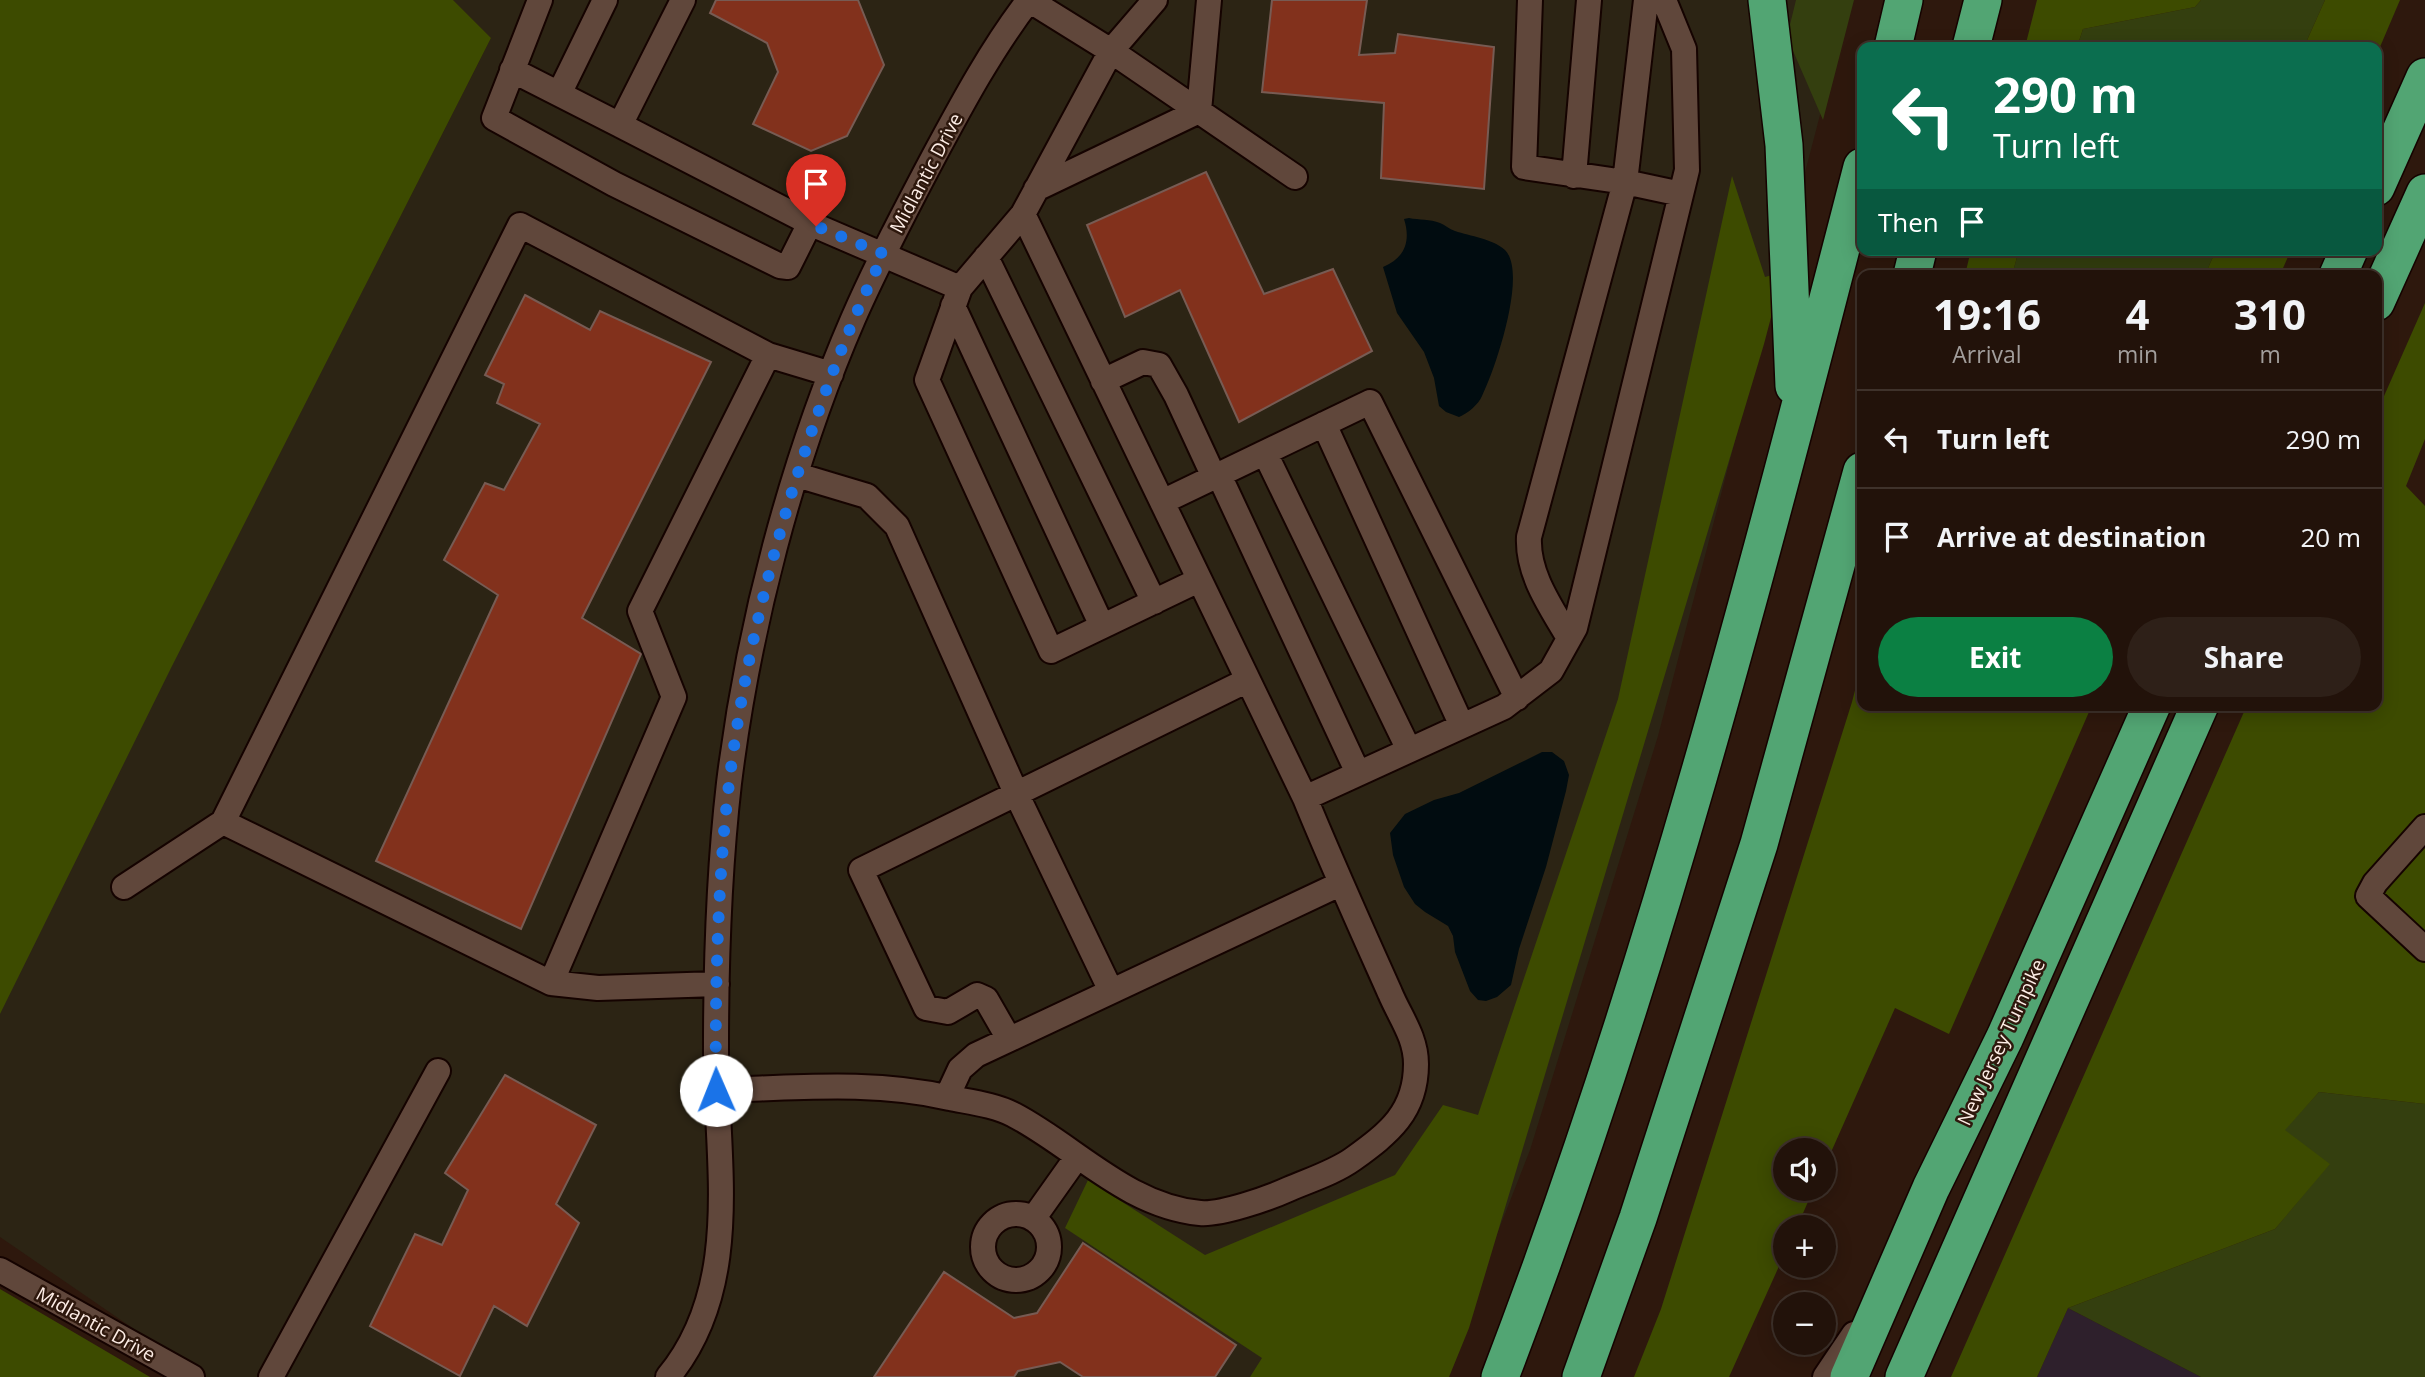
<!DOCTYPE html>
<html lang="en">
<head>
<meta charset="utf-8">
<style>
	:root { --surface:#22120a; --page:#2e2018; --text:#f1f3f6; --muted:#a29e9c; --line:#3f322b; --accent:#0b8043 }
	body { margin:0; font-family:"Open Sans",sans-serif; background:var(--page); color:var(--text); height:100vh; display:flex; flex-direction:column; font-size:26px; white-space:nowrap }
	* { box-sizing:border-box; margin:0 }
	p { font-size:23px; color:var(--muted) }
	.icon { flex:none; width:38px; height:38px; fill:none; stroke:currentColor; stroke-width:2; stroke-linecap:round; stroke-linejoin:round }
	.map { position:relative; flex:1; overflow:hidden }
	.side { position:absolute; left:1857px; top:270px; width:525px; height:441px; display:flex; flex-direction:column; background:var(--surface); border-radius:14px; box-shadow:0 4px 18px #0003,0 0 0 2px var(--line) }
	.side>* { flex:none }
	.guide { position:absolute; left:1857px; top:42px; width:525px; height:214px; border-radius:14px; box-shadow:0 4px 18px #0003,0 0 0 2px var(--line); background:#0b6e4f; color:#fff; overflow:hidden }
	.controls { position:absolute; left:1773px; top:1138px; display:grid; gap:14px }
	.controls a { display:grid; place-items:center; width:63px; height:63px; border-radius:50%; background:var(--surface); box-shadow:0 4px 18px #0003,0 0 0 2px var(--line); font-size:35px }
	.pin { position:absolute; display:grid; place-items:center; width:60px; height:60px; color:#fff; margin:-72px -30px; border-radius:50% 50% 50% 0; rotate:-45deg; box-shadow:0 0 7px #0007 }
	.pin .icon { rotate:45deg }
	.me { position:absolute; width:77px; margin:-38px; rotate:359deg; stroke-linejoin:round; filter:drop-shadow(0 0 5px #0008) }
	.turn { display:flex; align-items:center; gap:24px; height:147px; padding:0 21px; font-size:32px }
	.turn .icon { width:91px; height:91px; stroke-width:2.5 }
	.turn b { display:block; font-size:49px; line-height:60px }
	.then { display:flex; align-items:center; height:66px; padding:0 21px; background:#0003; gap:14px; font-size:26px }
	.eta { display:flex; justify-content:space-evenly; align-items:center; height:119px; text-align:center }
	.eta b { font-size:42px; font-weight:700; line-height:49px }
	.primary-button { display:flex; gap:14px; margin-top:auto; padding:14px 21px }
	.primary-button a { flex:1; height:80px; border-radius:42px; background:var(--accent); color:#fff; font-size:28px; font-weight:700; line-height:80px; text-align:center }
	.primary-button a+a { background:var(--page); color:var(--text) }
	ul { padding:0; list-style:none }
	li { display:flex; align-items:center; gap:21px; height:98px; padding:0 21px; border-top:2px solid var(--line) }
	li div { flex:1 }
	li b { display:block; font-size:26px }
	li em { font-style:normal }
	.map>svg:first-child { display:block }
	.commercial { fill:#2c2414 }
	.industrial { fill:#2e202c }
	.green { fill:#343f0f }
	.forest { fill:#3d4b00 }
	.water { fill:#010c10 }
	.building { fill:#82311c; stroke:#775b53; stroke-width:2 }
	.lines { fill:none; stroke-linecap:round; stroke-linejoin:round }
	.minor-casing { stroke:#150300; stroke-width:28 }
	.highway-casing { stroke:#150300; stroke-width:40 }
	.minor { stroke:#60473b; stroke-width:24 }
	.highway { stroke:#52a573; stroke-width:37 }
	.route { stroke:#1a73e8; stroke-width:12; stroke-dasharray:0 21.6 }
	.labels { text-anchor:middle; stroke-width:5; stroke-linejoin:round; paint-order:stroke }
	.street-label { font-size:19px; fill:#fdede6; stroke:#2e180d }
</style>
</head>
<body>
<div class="map">
<svg width="2425" height="1377" viewBox="0 0 2425 1377">
	<rect width="100%" height="100%" fill="#2e180d"/>
	<path class="commercial" d="M453,0H1850L1658,736L1530,1150L1441,1377H204L0,1237V1003L491,38Z"/>
	<path class="industrial" d="M2068,1308L2201,1377H2037Z"/>
	<path class="green" d="M1796,0H1854L1823,120L1787,37Z
		M2201,0H2325L2304,47H2077L2083,29L2195,7Z
		M2019,250H2216L2205,275H2012Z
		M2319,1092L2425,1104V1377H2201L2068,1308L2275,1229L2329,1164L2284,1130Z"/>
	<path class="forest" d="M0,0H453L491,38L171,668L0,1014Z
		M2037,0H2201L2195,7L2083,29L2077,47H2025Z
		M2325,0H2400L2377,54L2376,47H2304Z
		M1732,176L1765,277L1783,272L1764,344L1469,1328L1449,1377H1250L1262,1358L1065,1228L1088,1180L1205,1255L1395,1175L1443,1105L1478,1115L1618,699Z
		M1971,250H2019L2012,275H1965Z
		M2216,250H2291L2280,275H2205Z
		M2425,303V439L2406,486L2425,506V1104L2319,1092L2285,1130L2330,1164L2275,1229L2068,1308L2037,1377H1951L2247,705H2376L2377,412Z
		M1862,663V705H2092L1949,1034L1895,1008L1824,1168V1150H1785V1188H1814L1797,1227H1785V1253L1729,1377H1634L1661,1309L1852,702Z
		M0,1289L150,1377H0Z"/>
	<path class="water" d="M1409,218C1419,220 1430,219 1440,223C1445,225 1449,229 1455,231C1470,236 1493,239 1505,250C1528,273 1495,370 1482,396C1479,404 1467,414 1459,417L1446,412L1439,406L1434,378L1424,352L1397,313L1383,267C1405,258 1411,241 1404,219Z
		M1542,752H1552L1564,761L1569,775L1566,791L1546,867L1519,949L1511,985L1497,997L1486,1001L1478,1000L1470,991L1455,952L1453,936L1448,926L1425,912L1415,904L1404,887L1393,855L1390,833L1405,814L1434,800L1459,793Z"/>
	<path class="building" d="M716,0H858L884,65L847,136L811,151L753,124L778,72L767,43L710,13Z
		M1272,0H1367L1359,55L1395,53L1398,34L1494,47L1484,189L1381,178L1384,103L1262,92Z
		M1206,172L1264,294L1333,269L1372,351L1239,422L1180,290L1125,317L1087,225Z
		M525,295L590,330L600,311L711,362L582,618L641,654L521,929L376,861L498,595L444,560L485,483L504,490L540,424L497,403L504,384L485,375Z
		M505,1075L596,1125L556,1204L579,1223L527,1326L494,1306L460,1376L370,1326L415,1234L442,1245L468,1190L445,1173Z
		M1083,1243L1236,1345L1215,1377H1083L1060,1362L1018,1371L1014,1377H874L944,1272L1014,1318L1037,1313Z"/>
	<g class="lines">
		<defs>
			<path id="minor" d="M540,0L494,118L614,184L780,266L788,267L810,223
				M683,0L620,125L816,226L960,288L1023,214L1111,51L1155,0
				M1029,0L1111,51L1295,177
				M1530,0L1524,167L1625,182L1681,194
				M512,70L620,125
				M559,94L605,0
				M1574,176L1589,0
				M1036,189L1199,111L1209,0
				M986,257L1154,602
				M960,288L927,380L1051,651L1199,580
				M953,306L1102,626
				M768,355L831,374
				M1103,381L1143,362L1159,365L1176,395L1214,477
				M1324,424L1462,726
				M1265,453L1409,750
				M797,475L867,496L897,526L1016,793L1111,991
				M1219,475L1358,773
				M1162,502L1370,402L1517,698
				M1569,638C1551,607 1527,574 1529,537L1625,182L1646,0
				M1305,798L1504,707L1551,671L1575,628L1687,170L1684,49L1664,0
				M2425,827L2375,883L2368,896L2425,949
				M124,887L223,822
				M551,983L674,697L640,611L768,355L520,225L223,822L551,983L598,988L717,984
				M1009,1039L986,999L977,995L948,1012L926,1008L861,870L1248,680
				M717,1090C795,1088 873,1080 950,1098C970,1102 996,1105 1014,1115C1075,1147 1127,1206 1200,1213C1221,1215 1269,1198 1289,1189C1310,1180 1335,1172 1353,1159C1389,1133 1416,1112 1416,1064C1416,1037 1400,1017 1390,993C1361,928 1332,864 1305,798L1023,214
				M947,1097L960,1069L976,1055L1340,884
				M983 1247a33 33 0 1 1 66 0a33 33 0 1 1-66 0Z
				M1033,1219L1077,1157
				M0,1270L192,1377
				M271,1377L438,1071
				M668,1377C745,1284 715,1156 716,1046C716,958 719,870 729,783C748,629 791,462 853,319C877,264 906,209 934,156C963,102 992,48 1029,0
				M1825,1377L1854,1334"/>
			<path id="highway" d="M1767,0L1784,145L1794,386
				M1893,47L1904,0
				M1971,47L1983,0
				M2376,187L2425,77
				M1912,275L1918,250
				M2338,275L2349,250
				M2376,302L2425,193
				M1500,1377C1651,983 1757,575 1862,167
				M1581,1377L1638,1218L1759,844L1862,471
				M1849,1377L1931,1188L2005,1037L2152,705
				M1904,1377L2200,705"/>
		</defs>
		<use href="#minor" class="minor-casing"/>
		<use href="#highway" class="highway-casing"/>
		<use href="#minor" class="minor"/>
		<use href="#highway" class="highway"/>
	</g>
	<g class="lines">
		<path class="route" d="M716,1090C715,1004 717,917 724,832C734,717 758,605 791,495C817,412 845,332 884,254L816,226"/>
	</g>
	<g class="labels">
		<g class="street-label">
			<text transform="translate(926 173) rotate(-62)" y="7">Midlantic Drive</text>
			<text transform="translate(2001 1042) rotate(-65)" y="7">New Jersey Turnpike</text>
			<text transform="translate(96 1324) rotate(29)" y="7">Midlantic Drive</text>
		</g>
	</g>
</svg>
<div class="controls">
<a><svg class="icon" aria-label="sound" viewBox="0 0 24 24"><path d="M4 9h4l5-4v14l-5-4H4zM17 9q2 3 0 6"/></svg></a>
<a>+</a>
<a>−</a>
</div>
<div class="pin" style="left:816px;top:226px;background:#d93025"><svg class="icon" aria-label="arrive" viewBox="0 0 24 24"><path d="M6 21V4h12l-3 4 3 4H6"/></svg></div>
<svg class="me" style="left:716px;top:1090px" viewBox="-20 -20 40 40"><circle r="19" fill="#fff"/><path d="M0-13L10 11 0 6-10 11z" fill="#1a73e8"/></svg>
<div class="guide">
<div class="turn"><svg class="icon" aria-label="left" viewBox="0 0 24 24"><path d="M17 20v-9H6M10 6l-5 5 5 5"/></svg><div><b>290 m</b>Turn left</div></div>
<div class="then">Then<svg class="icon" aria-label="arrive" viewBox="0 0 24 24"><path d="M6 21V4h12l-3 4 3 4H6"/></svg></div>
</div>
<section class="side">
<div class="eta">
<div><b>19:16</b><p>Arrival</p></div>
<div><b>4</b><p>min</p></div>
<div><b>310</b><p>m</p></div>
</div>
<ul>
<li><svg class="icon" aria-label="left" viewBox="0 0 24 24"><path d="M17 20v-9H6M10 6l-5 5 5 5"/></svg><div><b>Turn left</b></div><em>290 m</em></li>
<li><svg class="icon" aria-label="arrive" viewBox="0 0 24 24"><path d="M6 21V4h12l-3 4 3 4H6"/></svg><div><b>Arrive at destination</b></div><em>20 m</em></li>
</ul>
<div class="primary-button"><a>Exit</a><a>Share</a></div>
</section>
</div>
</body>
</html>
